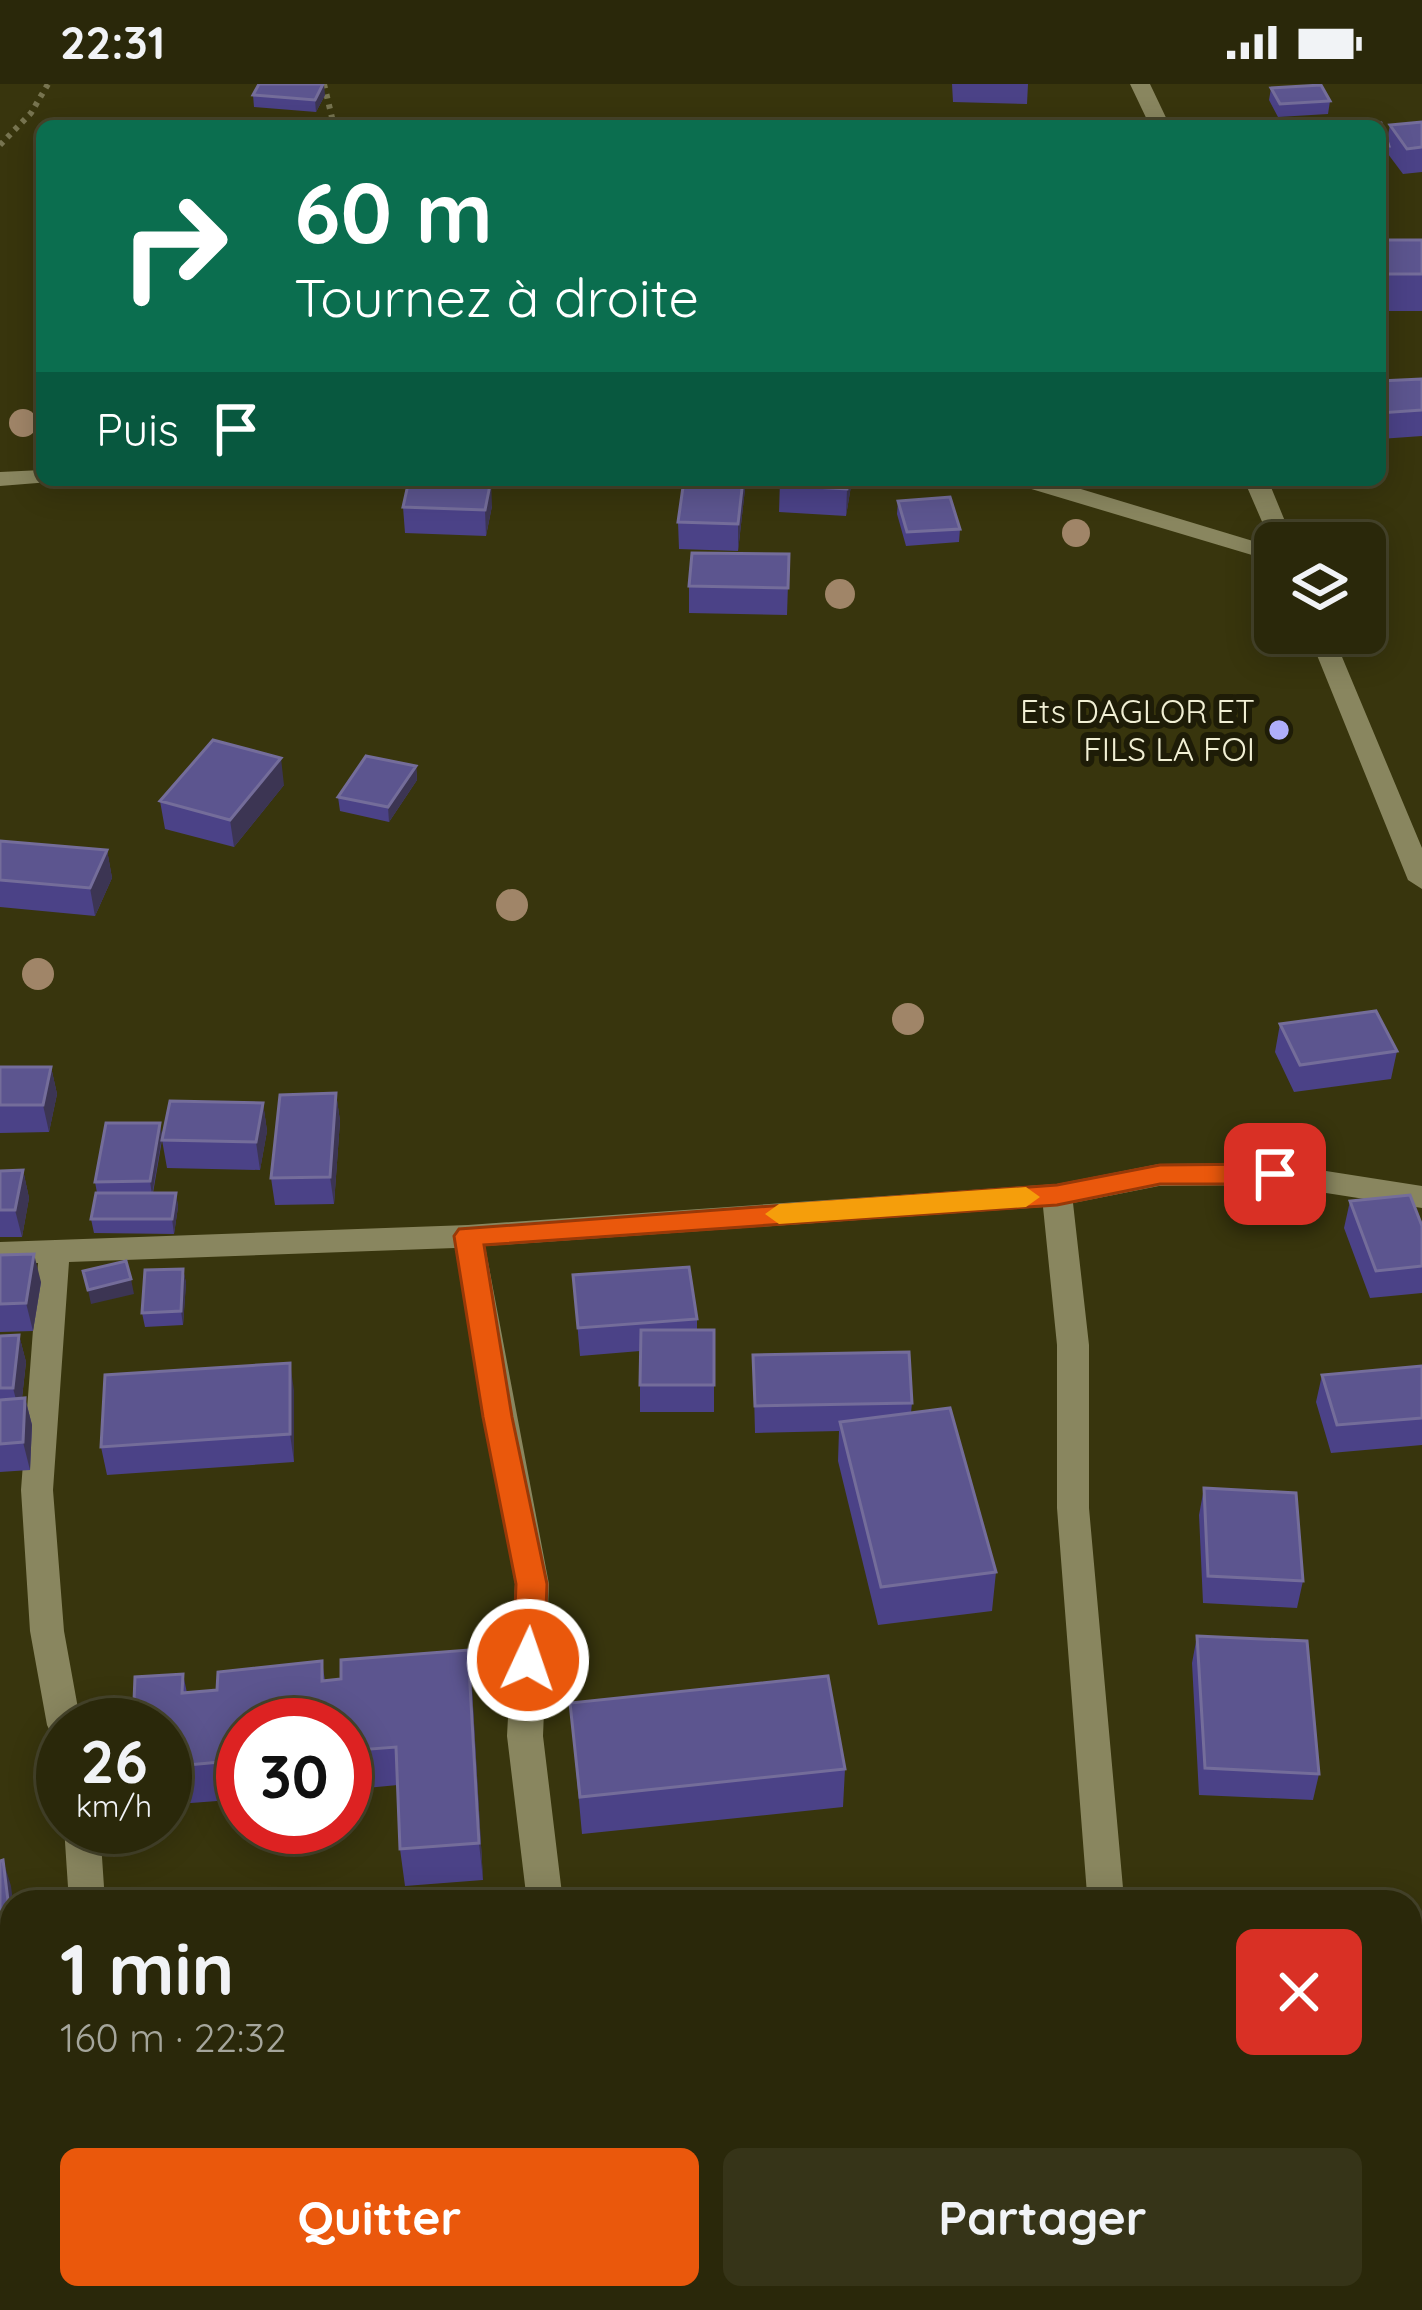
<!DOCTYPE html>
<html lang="fr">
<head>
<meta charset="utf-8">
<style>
	:root { --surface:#2a280a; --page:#363418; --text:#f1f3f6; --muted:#a5a69c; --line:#46442b; --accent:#ea580c }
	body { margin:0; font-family:Quicksand,sans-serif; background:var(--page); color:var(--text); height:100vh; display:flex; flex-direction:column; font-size:45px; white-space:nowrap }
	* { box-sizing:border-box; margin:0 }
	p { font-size:39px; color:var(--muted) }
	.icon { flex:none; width:66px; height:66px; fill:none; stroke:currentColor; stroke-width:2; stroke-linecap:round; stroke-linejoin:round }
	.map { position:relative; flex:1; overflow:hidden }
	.sheet { position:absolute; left:0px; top:1806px; width:1422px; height:420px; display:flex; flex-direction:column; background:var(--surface); border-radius:36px 36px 0 0; box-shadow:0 6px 30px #0003,0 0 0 3px var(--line) }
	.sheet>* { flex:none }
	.banner { position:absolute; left:36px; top:36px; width:1350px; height:366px; border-radius:18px; box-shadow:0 6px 30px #0003,0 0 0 3px var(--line); background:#0b6e4f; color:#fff; overflow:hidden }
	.controls { position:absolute; left:1254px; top:438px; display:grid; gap:24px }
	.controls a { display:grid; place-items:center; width:132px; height:132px; border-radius:18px; background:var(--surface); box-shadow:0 6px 30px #0003,0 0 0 3px var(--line); font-size:60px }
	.speed { position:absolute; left:36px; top:1614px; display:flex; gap:24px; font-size:60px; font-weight:700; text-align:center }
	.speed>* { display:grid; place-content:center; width:156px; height:156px; border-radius:50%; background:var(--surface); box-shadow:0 6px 30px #0003,0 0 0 3px var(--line); line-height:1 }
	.speed small { font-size:30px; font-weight:400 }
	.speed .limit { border:18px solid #d22; background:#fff; color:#111 }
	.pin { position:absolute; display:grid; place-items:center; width:102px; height:102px; color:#fff; margin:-51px; border-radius:24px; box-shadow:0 6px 18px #0006 }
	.me { position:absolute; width:132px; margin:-66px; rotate:3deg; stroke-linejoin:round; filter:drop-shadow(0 0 9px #0008) }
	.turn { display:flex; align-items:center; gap:42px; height:252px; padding:0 60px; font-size:54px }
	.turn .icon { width:156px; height:156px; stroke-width:2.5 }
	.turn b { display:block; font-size:84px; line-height:102px }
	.then { display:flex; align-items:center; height:114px; padding:0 60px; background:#0003; gap:24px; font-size:45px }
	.round { display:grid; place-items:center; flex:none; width:126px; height:126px; border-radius:18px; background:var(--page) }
	.overview { display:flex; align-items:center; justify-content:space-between; height:204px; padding:0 60px }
	h1 { font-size:72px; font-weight:700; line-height:90px }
	.cta { display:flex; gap:24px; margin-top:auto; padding:24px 60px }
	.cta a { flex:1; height:138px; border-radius:18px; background:var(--accent); color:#fff; font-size:48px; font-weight:700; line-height:138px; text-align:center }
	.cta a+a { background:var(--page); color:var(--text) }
	.status { display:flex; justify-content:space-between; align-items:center; height:84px; padding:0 60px; background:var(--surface); direction:ltr }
	.status svg { height:33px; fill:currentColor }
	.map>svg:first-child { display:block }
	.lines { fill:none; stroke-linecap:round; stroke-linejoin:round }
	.path { stroke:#777450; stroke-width:6; stroke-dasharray:4.5 6; stroke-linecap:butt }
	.minor { fill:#89865f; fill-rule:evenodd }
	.tree { fill:#a08568 }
	.wall { fill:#4b4287 }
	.shaded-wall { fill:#3c3553 }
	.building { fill:#5c558f; stroke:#746d9a; stroke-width:3 }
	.route { fill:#ea580c; stroke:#983908; stroke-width:3 }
	.slow { fill:#f59e0b }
	.poi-dot { fill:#afaefa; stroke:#1e1c07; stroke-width:4.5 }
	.labels { text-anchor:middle; stroke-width:12; stroke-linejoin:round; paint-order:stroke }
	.poi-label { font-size:33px; fill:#f1efd4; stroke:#1e1c07; text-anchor:end }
</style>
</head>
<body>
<div class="status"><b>22:31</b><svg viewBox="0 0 49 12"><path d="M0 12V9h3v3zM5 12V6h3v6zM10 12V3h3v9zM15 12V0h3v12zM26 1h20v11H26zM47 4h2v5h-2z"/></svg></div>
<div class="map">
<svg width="1422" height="2226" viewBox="0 0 1422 2226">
	<rect width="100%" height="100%" fill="#38350d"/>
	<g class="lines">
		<path class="path" d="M324,0L334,42
			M0,61L31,29L48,0"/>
		<path class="minor" d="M1130,0H1150L1170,42H1150Z
			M42,386V396L50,398L0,402V388Z
			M1014,396H1051L1273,463L1244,396H1268L1294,459H1275V478L1018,401Z
			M1308,549H1332L1422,764V805L1408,796Z
			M1275,1079L1422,1102V1124L1275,1101L1159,1102L1073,1119L1089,1261V1424L1123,1804L1130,1818H1090L1087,1810L1057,1424V1261L1043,1123L485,1162L549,1500L543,1652L563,1818H527L507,1652L515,1500L455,1164L69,1178L53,1406L64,1547L81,1641H63V1655L52,1651L47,1641L30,1547L21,1406L38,1179L0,1180V1158L468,1141L1057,1100L1159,1080Z
			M64,1743H100L105,1818H69Z
			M1410,2009L1422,2010V2046L1410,2045Z
			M12,2141V2179L0,2182V2144Z
			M443,2214H489L484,2226H438Z"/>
	</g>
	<g class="tree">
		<circle cx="23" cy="339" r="14"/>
		<circle cx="1076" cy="449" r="14"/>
		<circle cx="840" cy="510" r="15"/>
		<circle cx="512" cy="821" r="16"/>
		<circle cx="38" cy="890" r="16"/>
		<circle cx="908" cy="935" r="16"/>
	</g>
	<path class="wall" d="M952,0H1028L1027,20L953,18Z
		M1271,4L1330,17L1328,30L1278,33L1269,16Z
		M253,11H325L316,28L254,23Z
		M1422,38V88L1403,90L1388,70L1385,87H1380V42L1387,56L1390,41Z
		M1380,156H1422V227H1380Z
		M1422,295V352L1380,355V297Z
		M684,396H746L738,467L679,465L678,438Z
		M780,396H852L846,432L779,428Z
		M1079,396H1207L1206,405H1080Z
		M898,417L960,445L959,458L906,462L897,430Z
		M492,422L486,452L405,449L403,423Z
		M789,470L787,531L689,529V502Z
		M416,682L417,696L389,738L340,727L338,713Z
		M284,701L234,763L165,745L160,717Z
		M0,757L107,766L112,794L95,832L0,823Z
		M1280,940L1397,967L1391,995L1294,1008L1275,968Z
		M0,983H51L57,1010L49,1048L0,1049Z
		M336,1009L340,1037L334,1120L275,1121L271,1094Z
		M263,1019L267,1047L260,1086L167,1084L162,1056L153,1109H176L178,1123L174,1150L94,1149L91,1135L97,1109L95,1098L160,1039L162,1053Z
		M23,1086L29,1114L22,1153H0V1087Z
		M1350,1117L1422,1142V1209L1370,1214L1344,1144Z
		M0,1171L41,1198L33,1247L0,1248Z
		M183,1185L186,1199L183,1241L145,1243L142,1229Z
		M573,1191L697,1235V1246H714V1328H640V1267L580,1272Z
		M19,1251L26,1278L22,1314H25L32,1341L30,1386L0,1388V1252Z
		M753,1271L912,1319L911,1329L996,1488L992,1527L878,1541L838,1377L839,1347L755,1349Z
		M1422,1282V1361L1331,1369L1316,1318L1322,1291Z
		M294,1306V1378L107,1391L101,1363Z
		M1204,1404L1303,1497L1297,1524L1203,1519L1199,1431Z
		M1197,1552L1319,1690L1313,1716L1199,1711L1192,1579Z
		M322,1577L325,1597L472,1604L483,1796L405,1802L400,1765L398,1701L345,1706V1641H243V1715L165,1721V1641L183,1590L187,1609L217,1606Z
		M570,1619L845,1685L843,1723L582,1750Z
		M709,2214H860L859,2219L844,2226H714Z
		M1220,2214H1298L1294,2226H1271Z"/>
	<path class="shaded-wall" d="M324,0L325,11L316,28L315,16Z
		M491,396L492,422L486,452L485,426Z
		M743,396H746L738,467V440Z
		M849,396H852L846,432L847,405Z
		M281,674L284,701L234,763L230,736Z
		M416,682L417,696L389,738L388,723Z
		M107,766L112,794L95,832L90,804Z
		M51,983L57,1010L49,1048L43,1021Z
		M336,1009L340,1037L334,1120L330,1093Z
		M263,1019L267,1047L260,1086L256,1058Z
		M160,1039L162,1053L152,1111L150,1097Z
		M23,1086L29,1114L22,1153L15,1126Z
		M176,1109L178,1123L174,1150L172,1135Z
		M34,1170L41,1198L33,1247L26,1219Z
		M183,1185L186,1199L183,1241L181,1227Z
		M131,1195L134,1210L91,1220L88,1206Z
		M19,1251L26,1278L20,1331L13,1304Z
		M290,1279L294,1306V1378L290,1350Z
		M25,1314L32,1341L30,1386L23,1358Z
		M468,1566L472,1604L483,1796L479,1759Z
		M3,1776L11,1802L13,1818L12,1876L6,1877L10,1908L0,1910Z
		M0,1990L12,2091V2135L0,2138Z
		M821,2214H860L859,2219L844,2226H794Z"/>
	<path class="building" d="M259,0H323L315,16L253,11Z
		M1321,1L1330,17L1280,20L1271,4Z
		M1422,38V63L1407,65L1390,41Z
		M1381,39L1389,62H1380V42H1274L1273,40Z
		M1380,156H1422V190H1380Z
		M1422,295V326L1380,329V297Z
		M409,396H491L485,426L403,423Z
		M684,396H743L738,440L678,438Z
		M780,396H849L847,405L780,401Z
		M950,413L960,445L907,448L898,417Z
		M692,469L789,470L788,504L689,502Z
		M213,656L281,674L230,736L160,717Z
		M366,672L416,682L388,723L338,713Z
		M0,757L107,766L90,804L0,796Z
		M1376,927L1397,967L1300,981L1280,940Z
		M0,983H51L43,1021H0Z
		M336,1009L330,1093L271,1094L280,1011Z
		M170,1017L263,1019L256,1058L162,1056Z
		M106,1039H160L150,1097L95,1098Z
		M23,1086L15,1126H0V1087Z
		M96,1109H176L172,1135H91Z
		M1410,1111L1422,1142V1182L1376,1187L1350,1117Z
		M34,1170L26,1219L0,1220V1171Z
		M126,1177L131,1195L88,1206L83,1187Z
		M689,1183L697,1235L578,1244L573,1191Z
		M183,1185L181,1227L142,1229L145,1186Z
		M641,1246H714V1301H640Z
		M19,1251L13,1304H0V1252Z
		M909,1268L912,1319L755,1322L753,1271Z
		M290,1279V1350L101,1363L105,1291Z
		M1422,1282V1334L1337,1341L1322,1291Z
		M25,1314L23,1358L0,1360V1316Z
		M950,1324L996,1488L881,1503L840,1338Z
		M1204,1404L1296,1409L1303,1497L1208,1492Z
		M1197,1552L1307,1557L1319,1690L1205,1684Z
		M468,1566L479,1759L400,1765L396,1663L345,1667V1641H243V1676L165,1683V1641H133L135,1593L183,1590L182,1609L217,1606L218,1588L322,1577V1597L341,1595V1576Z
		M828,1592L845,1685L580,1713L570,1619Z
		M3,1776L12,1849L0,1851V1777Z
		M0,2037L8,2109L0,2111Z
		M12,2202V2214H45L47,2226H0V2205Z
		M126,2214H219L220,2226H127Z
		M720,2214H821L794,2226H725Z"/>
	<path class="route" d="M1275,1080L1289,1090L1275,1100H1160L1057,1121L484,1161L512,1333L547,1500L544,1576L539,1585L528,1589L517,1585L513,1576L516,1500L483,1333L454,1152L459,1145L1057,1101L1160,1081Z"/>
	<path class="slow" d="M1026,1103L1040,1113L1026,1123L779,1140L765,1130L779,1120Z"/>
	<circle class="poi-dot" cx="1279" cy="646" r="12"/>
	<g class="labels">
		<g class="poi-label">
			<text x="1255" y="639">Ets DAGLOR ET<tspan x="1255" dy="38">FILS LA FOI</tspan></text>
		</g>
	</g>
</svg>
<div class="controls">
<a><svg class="icon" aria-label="layers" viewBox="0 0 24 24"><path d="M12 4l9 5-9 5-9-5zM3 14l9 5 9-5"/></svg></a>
</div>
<div class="speed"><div>26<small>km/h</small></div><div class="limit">30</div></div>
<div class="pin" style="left:1275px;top:1090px;background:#d93025"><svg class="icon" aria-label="arrive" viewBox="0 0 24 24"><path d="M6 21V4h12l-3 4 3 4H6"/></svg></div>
<svg class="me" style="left:528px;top:1576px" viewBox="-20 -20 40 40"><circle r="17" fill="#ea580c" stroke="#fff" stroke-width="3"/><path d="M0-11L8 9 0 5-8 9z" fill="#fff"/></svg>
<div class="banner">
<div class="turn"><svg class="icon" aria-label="right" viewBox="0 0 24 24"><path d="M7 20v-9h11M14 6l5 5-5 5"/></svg><div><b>60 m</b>Tournez à droite</div></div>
<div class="then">Puis<svg class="icon" aria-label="arrive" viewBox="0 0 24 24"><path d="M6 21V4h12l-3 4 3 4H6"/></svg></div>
</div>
<section class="sheet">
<div class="overview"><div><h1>1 min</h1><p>160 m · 22:32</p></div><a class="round" style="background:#d93025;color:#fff"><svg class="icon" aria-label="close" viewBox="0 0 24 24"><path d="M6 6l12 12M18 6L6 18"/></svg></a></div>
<div class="cta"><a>Quitter</a><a>Partager</a></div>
</section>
</div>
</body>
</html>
